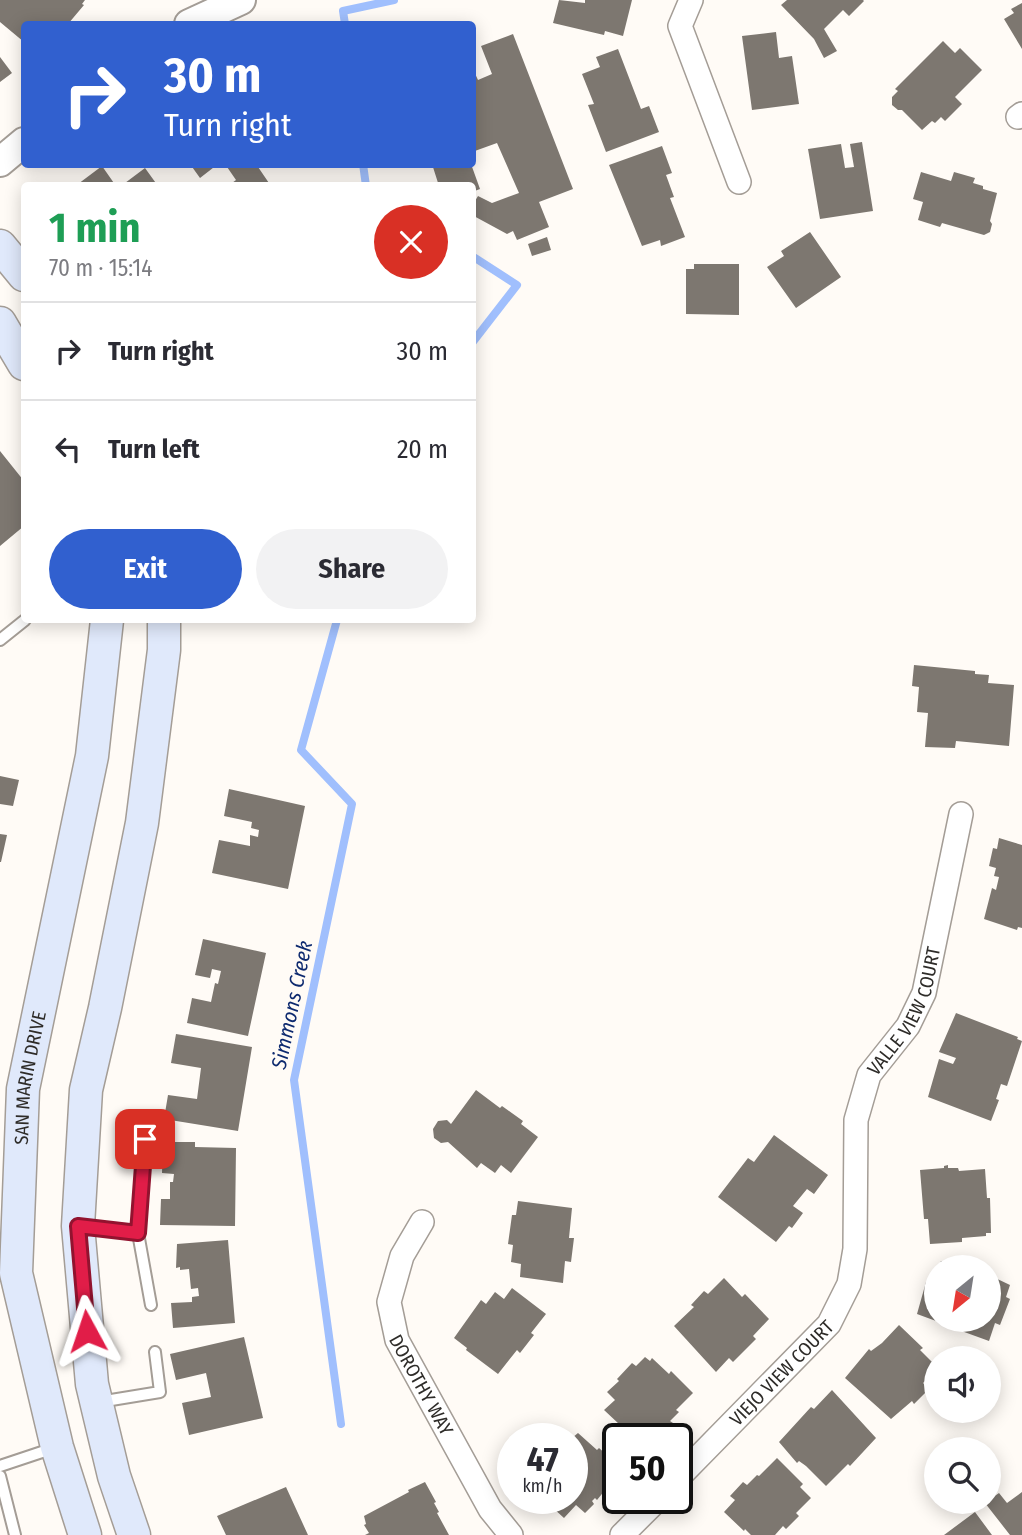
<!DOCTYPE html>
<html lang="en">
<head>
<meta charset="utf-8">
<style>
	:root { --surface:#fff; --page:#f2f2f3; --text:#2b2b33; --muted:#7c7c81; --line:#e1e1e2; --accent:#3160cf }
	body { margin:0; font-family:"Fira Sans Condensed",sans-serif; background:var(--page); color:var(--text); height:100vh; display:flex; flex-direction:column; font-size:26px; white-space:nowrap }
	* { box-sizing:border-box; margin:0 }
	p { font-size:23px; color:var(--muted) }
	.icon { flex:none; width:38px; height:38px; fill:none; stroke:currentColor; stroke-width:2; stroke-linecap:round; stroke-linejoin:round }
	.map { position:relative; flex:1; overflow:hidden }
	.side { position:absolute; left:21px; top:182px; width:455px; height:441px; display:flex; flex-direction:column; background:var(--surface); border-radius:7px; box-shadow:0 4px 18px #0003 }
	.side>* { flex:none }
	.banner { position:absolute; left:21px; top:21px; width:455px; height:147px; border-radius:7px; box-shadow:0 4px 18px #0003; background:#3160cf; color:#fff; overflow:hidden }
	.needle { width:46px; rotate:210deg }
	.fabs { position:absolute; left:924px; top:1255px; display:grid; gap:14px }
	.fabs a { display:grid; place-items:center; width:77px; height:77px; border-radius:50%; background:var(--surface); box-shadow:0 4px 18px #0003; font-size:35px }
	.speed { position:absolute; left:497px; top:1423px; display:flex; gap:14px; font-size:35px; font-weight:700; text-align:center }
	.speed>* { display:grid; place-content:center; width:91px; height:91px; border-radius:50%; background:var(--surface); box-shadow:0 4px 18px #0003; line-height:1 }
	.speed small { font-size:18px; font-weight:400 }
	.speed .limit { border:4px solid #111; border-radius:10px; background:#fff; color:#111 }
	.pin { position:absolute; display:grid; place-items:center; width:60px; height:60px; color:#fff; margin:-30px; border-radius:14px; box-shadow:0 4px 10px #0006 }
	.me { position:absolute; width:77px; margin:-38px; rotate:355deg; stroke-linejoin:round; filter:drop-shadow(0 0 5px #0008) }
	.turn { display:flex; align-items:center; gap:24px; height:147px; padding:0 28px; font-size:32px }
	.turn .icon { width:91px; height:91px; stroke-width:2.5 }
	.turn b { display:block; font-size:49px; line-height:60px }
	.round { display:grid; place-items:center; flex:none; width:74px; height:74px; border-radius:37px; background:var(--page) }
	.head { display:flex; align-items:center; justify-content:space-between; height:119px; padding:0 28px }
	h1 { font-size:42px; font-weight:700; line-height:52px; color:#1e9e55 }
	.button { display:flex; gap:14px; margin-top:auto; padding:14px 28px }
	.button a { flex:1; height:80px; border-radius:42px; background:var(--accent); color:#fff; font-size:28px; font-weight:700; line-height:80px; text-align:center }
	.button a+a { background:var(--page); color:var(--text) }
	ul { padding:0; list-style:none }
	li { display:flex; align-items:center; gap:21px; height:98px; padding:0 28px; border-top:2px solid var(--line) }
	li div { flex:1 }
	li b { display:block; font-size:26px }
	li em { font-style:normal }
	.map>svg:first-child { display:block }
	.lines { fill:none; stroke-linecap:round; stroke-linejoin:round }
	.stream { stroke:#a0bffd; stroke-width:8 }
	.building { fill:#7d7770 }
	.service-casing { stroke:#a49d96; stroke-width:14 }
	.minor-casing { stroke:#a49d96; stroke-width:26 }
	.tertiary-casing { stroke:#a49d96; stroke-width:32 }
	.secondary-casing { stroke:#a49d96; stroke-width:35 }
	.service { stroke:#fff; stroke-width:10 }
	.minor { stroke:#fff; stroke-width:23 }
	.tertiary { stroke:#fff; stroke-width:28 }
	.secondary { stroke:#e0e9fb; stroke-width:32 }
	.route-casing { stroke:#92132f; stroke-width:18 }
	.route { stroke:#e11d48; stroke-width:12 }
	.labels { text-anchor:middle; stroke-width:7; stroke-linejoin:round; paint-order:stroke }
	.street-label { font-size:19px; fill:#2e2c29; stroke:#fffbf6 }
	.water-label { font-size:21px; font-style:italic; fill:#0e2a6f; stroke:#fffbf6 }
</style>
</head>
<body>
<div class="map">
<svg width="1022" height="1535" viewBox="0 0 1022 1535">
	<rect width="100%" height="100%" fill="#fffbf6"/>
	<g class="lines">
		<path class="stream" d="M345,24L343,11L394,0
			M363,164L366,186
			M472,256L517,285L472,343
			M337,620L301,750L352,804L294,1080L341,1424"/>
	</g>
	<path class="building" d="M0,0H85L82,4L84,5L68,24H24V42L0,22Z
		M559,0L585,3V0H632L623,36L605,31L604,35L553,23Z
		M787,0H863L864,1L849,16L843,10L824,29L837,51L824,58L814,39L781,5Z
		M1022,3V49L1004,19L1014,13L1011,9Z
		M776,32L779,58L792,56L799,104L752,110L742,36Z
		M513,34L573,189L539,202L549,227L517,240L513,231L507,234L472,215V206L478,196L492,203L519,193L497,143L472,152V67L478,80L492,74L481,46Z
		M943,41L955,53L960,48L982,70L955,97L962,104L945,121L941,117L935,123L932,121L922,130L902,110H898L892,105V97L898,91L895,89Z
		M618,49L641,109L649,106L659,132L606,152L588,105L594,104L582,74L600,67L596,57Z
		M0,57L12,73L0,82Z
		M862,142L873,211L820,219L808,149L841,144L845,168L854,167L850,144Z
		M662,146L672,173L666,175L674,197L670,198L685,237L661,246L660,240L642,246L609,165Z
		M190,164H218L200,178Z
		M225,164H256L271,186H228L236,180Z
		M432,164H471L480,189L472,192V186H439Z
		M102,166L116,186H80L78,184Z
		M145,168L158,186H121Z
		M921,172L951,181L954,172L975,178L973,183L983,186V189L997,193L990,221L992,224L990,232L984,235L942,223L940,227L918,220L923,202L913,199Z
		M810,232L841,277L796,308L767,267L784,256L781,251Z
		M547,237L551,250L532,256L528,244Z
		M694,264H739V315L686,314V269H694Z
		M0,451L24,481V526L0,546Z
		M914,665L975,671V674L989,675L988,683L1014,685L1009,746L956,741L955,748L925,747L928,713L917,712L919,687L912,686Z
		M0,776L19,780L13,806L0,804Z
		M229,789L305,806L288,889L212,873L219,840L250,846V835L258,837L259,830L251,828L252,822L224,816Z
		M0,834L7,835L1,862H0Z
		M999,838L1022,845V928L1018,927L1017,930L984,919L992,888L996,890L999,877L994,876L996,868L989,866L993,848L997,849Z
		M203,939L266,953L248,1036L187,1023L192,998L211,1002L215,983L218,984L221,971L212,969L210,978L195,975Z
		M956,1013L1018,1037L1017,1039L1022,1041L1007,1086L1001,1084L996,1099L999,1100L991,1121L928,1097L939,1059L953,1064L956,1058L939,1052Z
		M176,1034L252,1047L238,1131L164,1119L168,1095L197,1099L201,1068L171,1063Z
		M476,1090L500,1108L502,1106L523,1121L521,1124L538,1137L511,1173L501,1165L495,1173L481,1163L477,1168L448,1142L441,1143L434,1138L433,1129L438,1121L447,1120L451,1124Z
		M774,1135L828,1175L814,1194L807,1189L793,1206L803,1213L792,1228L789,1226L776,1242L718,1197L748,1158L754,1162Z
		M163,1142H195V1147L236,1148L235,1226L160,1225L161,1199H170V1182H173L174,1174L162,1173Z
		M948,1165V1168H958L959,1171L985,1169L987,1198H990L991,1233H986V1236L962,1238V1242L930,1244L928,1219H924L920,1170L944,1168V1166Z
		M518,1201L572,1208L569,1238H574L571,1262L565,1261L563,1283L520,1277L521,1264L511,1262L513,1245L508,1244L512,1215H516Z
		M228,1240L235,1323L173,1328L171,1303L192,1302V1297L199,1296L198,1288L191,1289L189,1269L180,1270V1267L176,1268L177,1244Z
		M941,1261L957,1267H938Z
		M936,1274V1321L917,1314L926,1282L932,1284Z
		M989,1275L1010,1285L1006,1297L1010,1299L1000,1325L995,1323L989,1341L956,1329L957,1326L940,1320H989Z
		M724,1278L742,1297L745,1294L769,1319L753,1336L756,1339L733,1362L729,1358L716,1372L674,1326L694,1307L691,1305L704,1291L708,1294Z
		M512,1288L546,1314L531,1333L534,1335L520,1353L517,1350L498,1374L466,1350L467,1348L454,1338L481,1300L486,1304L495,1292L504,1299Z
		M899,1325L923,1348L920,1350L936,1366V1370L923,1383L929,1389L914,1404L912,1401L891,1419L845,1378L869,1349L871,1351L882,1343Z
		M244,1337L263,1418L189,1435L182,1403L211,1397L206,1373L176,1380L170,1354Z
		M645,1357L650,1361L652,1358L669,1374L671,1371L693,1393L676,1410L679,1412L670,1421L673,1423L659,1437L656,1434L652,1438H634L604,1410L615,1400L607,1392L619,1381L617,1379L632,1363L636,1366Z
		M832,1390L876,1438L850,1466L848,1464L826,1486L806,1466L799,1461L797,1463L779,1442L811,1407L814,1409Z
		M578,1433L597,1450L599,1448L618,1465V1474L597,1500L595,1498L592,1501L594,1504L585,1513L576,1505L564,1518L542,1498H572V1438Z
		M777,1458L803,1484L800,1487L811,1498L796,1513L799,1516L786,1529L783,1526L775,1535H751L745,1529L744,1531L724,1512L735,1500L730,1496L743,1482L747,1485L757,1475L759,1476Z
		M425,1482L436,1502L434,1503L439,1512L437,1513L449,1535H365L369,1533L364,1525L366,1524L364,1516L409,1492L408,1490Z
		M286,1487L308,1535H226L217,1516Z
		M1022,1492V1535H1010L985,1503L999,1493L1007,1503Z
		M975,1512L992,1535H944Z"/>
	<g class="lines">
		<defs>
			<path id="service" d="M0,640L25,620
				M80,1226L138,1233L151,1305
				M138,1233L145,1139
				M99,1402L160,1392L155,1352
				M0,1466L54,1448
				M0,1476L15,1535"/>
			<g id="minor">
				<path d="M691,0L680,26L739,182"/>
				<path d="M1018,117L1022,114"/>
				<path id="s1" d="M422,1222L402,1256L389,1302L397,1340L490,1509L511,1535"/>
				<path id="s2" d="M677,1479L829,1324L849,1284L855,1249L856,1120L869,1075L908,1026L924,993L961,814"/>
				<path d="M622,1535L659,1498"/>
			</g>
			<path id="tertiary" d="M189,24L241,0
				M0,162L24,142"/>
			<g id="secondary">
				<path d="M0,246L24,275"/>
				<path d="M0,323L24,364"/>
				<path id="s3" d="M85,1535L57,1447L16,1273L23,1089L92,756L107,620"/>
				<path d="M134,1535L114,1476L92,1384L78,1226L86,1090L105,1008L142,823L164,650V620"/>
			</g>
		</defs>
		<use href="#service" class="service-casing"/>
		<use href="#minor" class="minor-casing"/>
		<use href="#tertiary" class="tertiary-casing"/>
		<use href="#secondary" class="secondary-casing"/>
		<use href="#service" class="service"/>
		<use href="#minor" class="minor"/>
		<use href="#tertiary" class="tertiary"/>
		<use href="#secondary" class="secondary"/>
	</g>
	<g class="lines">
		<defs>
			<path id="route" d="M87,1331L78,1226L138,1233L145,1139"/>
		</defs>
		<use href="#route" class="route-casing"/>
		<use href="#route" class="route"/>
	</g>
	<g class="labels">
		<g class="street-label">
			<text dy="7" stroke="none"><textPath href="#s2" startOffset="548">VALLE VIEW COURT</textPath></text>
			<text dy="7" stroke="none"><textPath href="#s3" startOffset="467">SAN MARIN DRIVE</textPath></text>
			<text dy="7" stroke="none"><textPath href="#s2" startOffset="149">VIEJO VIEW COURT</textPath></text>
			<text dy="7" stroke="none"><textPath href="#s1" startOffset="177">DOROTHY WAY</textPath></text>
		</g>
		<g class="water-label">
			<text transform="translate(292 1005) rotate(-78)" y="7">Simmons Creek</text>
		</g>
	</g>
</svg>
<div class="fabs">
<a><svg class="needle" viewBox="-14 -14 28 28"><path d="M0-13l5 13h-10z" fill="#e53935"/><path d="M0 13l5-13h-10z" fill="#7c7c81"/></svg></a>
<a><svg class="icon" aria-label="sound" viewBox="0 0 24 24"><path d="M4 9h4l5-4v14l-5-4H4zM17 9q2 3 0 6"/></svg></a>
<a><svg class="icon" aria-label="search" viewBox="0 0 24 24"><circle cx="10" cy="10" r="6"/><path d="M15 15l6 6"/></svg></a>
</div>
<div class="speed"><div>47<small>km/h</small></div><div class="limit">50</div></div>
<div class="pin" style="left:145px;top:1139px;background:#d93025"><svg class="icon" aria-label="arrive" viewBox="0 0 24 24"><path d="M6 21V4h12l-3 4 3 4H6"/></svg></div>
<svg class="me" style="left:87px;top:1331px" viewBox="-20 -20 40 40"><path d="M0-17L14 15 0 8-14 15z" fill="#e11d48" stroke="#fff" stroke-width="4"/></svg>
<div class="banner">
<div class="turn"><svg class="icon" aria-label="right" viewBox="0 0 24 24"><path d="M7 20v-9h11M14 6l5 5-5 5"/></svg><div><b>30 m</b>Turn right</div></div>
</div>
<section class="side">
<div class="head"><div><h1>1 min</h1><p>70 m · 15:14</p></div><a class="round" style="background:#d93025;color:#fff"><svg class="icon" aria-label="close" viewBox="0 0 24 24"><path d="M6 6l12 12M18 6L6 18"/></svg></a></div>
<ul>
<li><svg class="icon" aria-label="right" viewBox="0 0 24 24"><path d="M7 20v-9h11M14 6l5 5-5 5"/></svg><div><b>Turn right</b></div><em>30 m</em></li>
<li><svg class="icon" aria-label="left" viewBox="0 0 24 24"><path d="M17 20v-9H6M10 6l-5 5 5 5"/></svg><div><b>Turn left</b></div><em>20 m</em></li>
</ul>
<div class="button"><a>Exit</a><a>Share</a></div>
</section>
</div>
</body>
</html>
